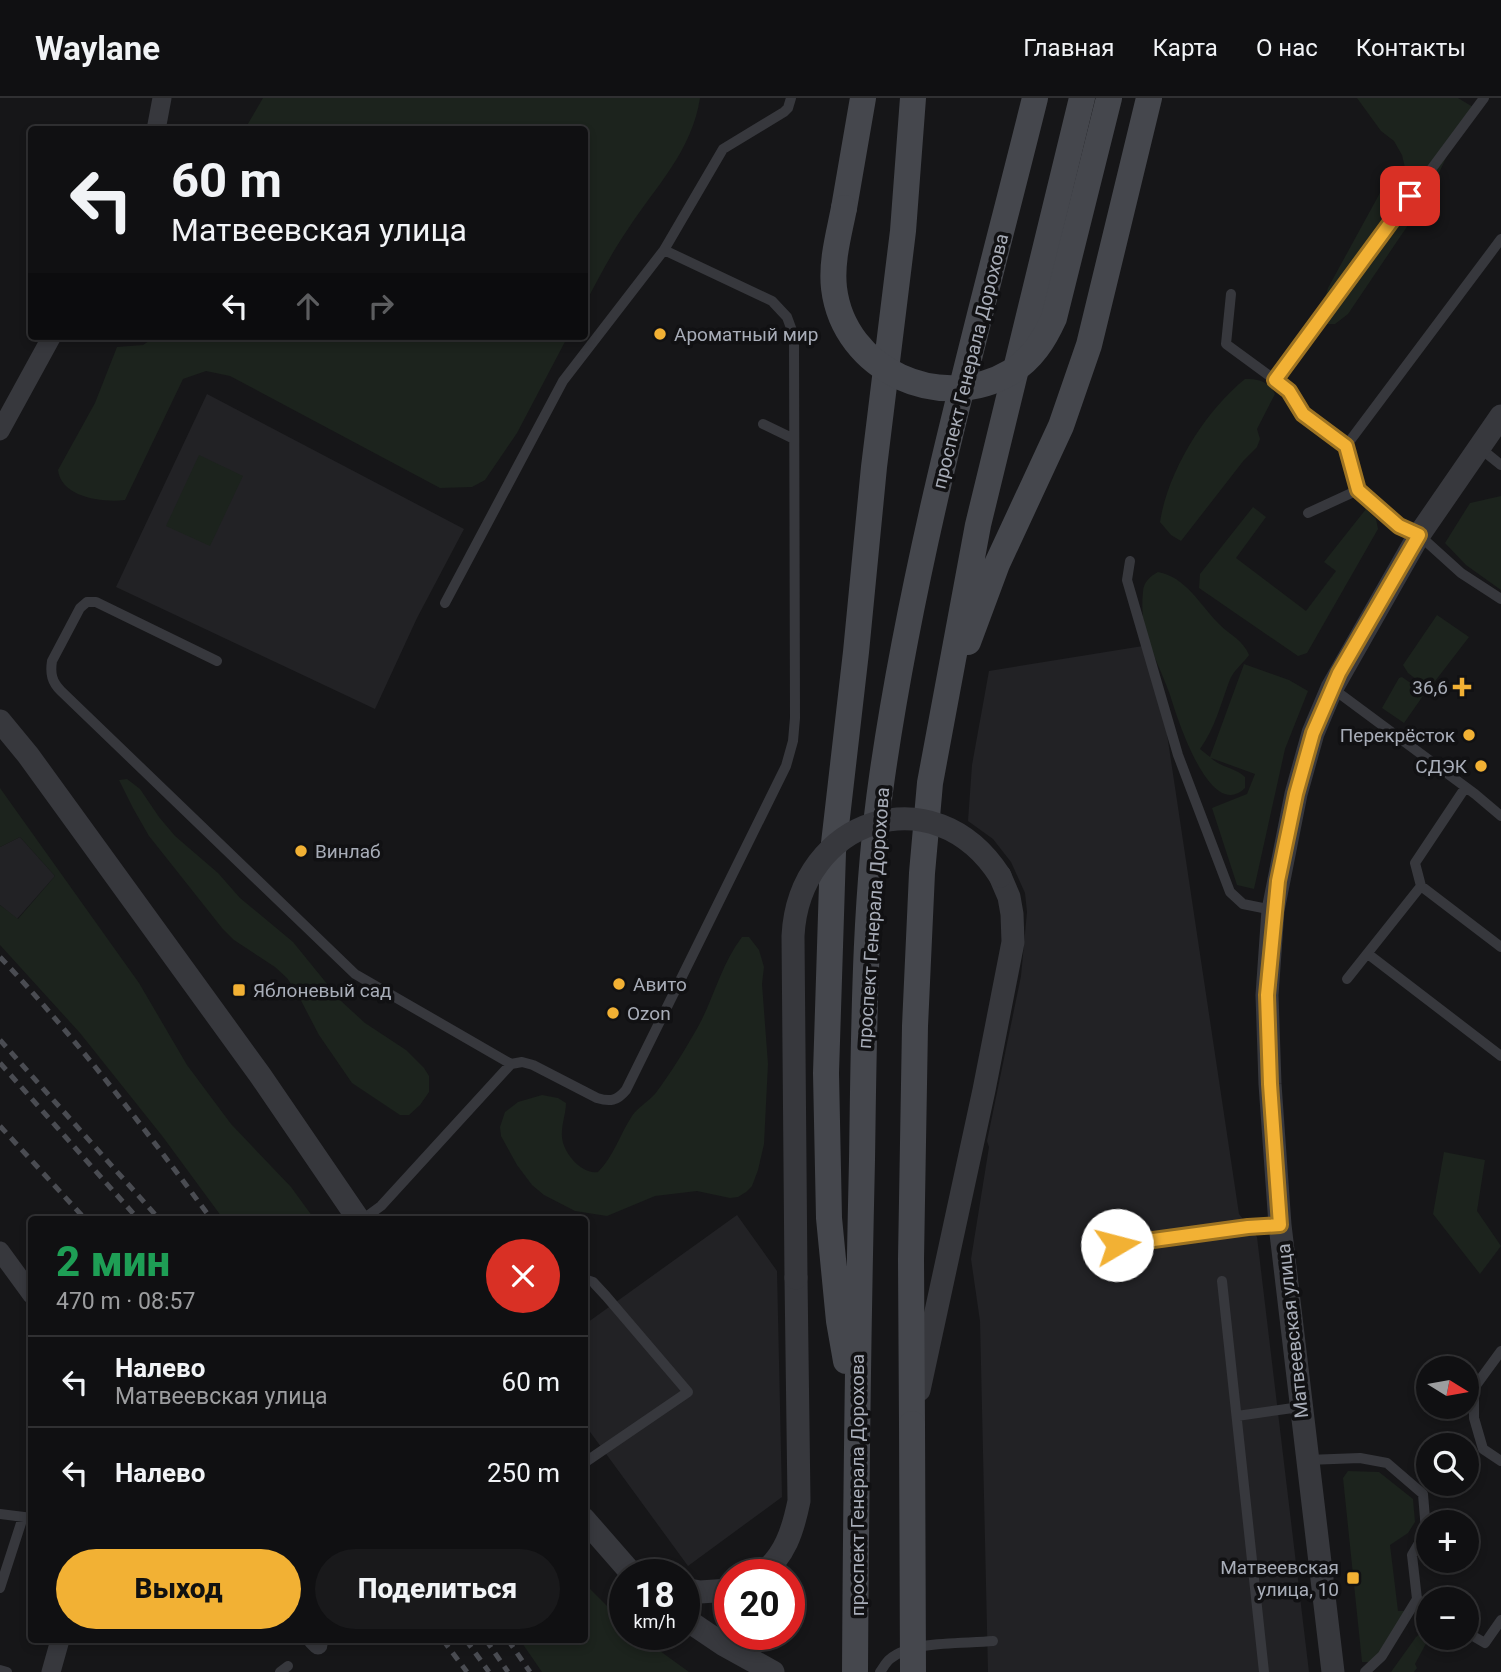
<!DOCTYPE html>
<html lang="ru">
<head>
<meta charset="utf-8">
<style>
	:root { --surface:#101012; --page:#19191b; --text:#f1f3f6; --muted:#9c9d9f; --line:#303032; --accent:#f2b134 }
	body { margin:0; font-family:Roboto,sans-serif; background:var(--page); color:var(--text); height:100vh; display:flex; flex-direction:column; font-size:26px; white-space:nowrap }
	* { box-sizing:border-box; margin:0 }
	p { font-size:23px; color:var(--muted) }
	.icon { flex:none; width:38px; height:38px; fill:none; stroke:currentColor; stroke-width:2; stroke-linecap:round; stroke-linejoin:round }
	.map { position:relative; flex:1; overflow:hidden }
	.details { position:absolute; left:28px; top:1118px; width:560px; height:427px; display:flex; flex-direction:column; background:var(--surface); border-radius:7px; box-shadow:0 4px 10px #0003,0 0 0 2px var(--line) }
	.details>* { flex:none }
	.hud { position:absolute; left:28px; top:28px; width:560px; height:214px; border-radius:7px; box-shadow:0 4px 10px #0003,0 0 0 2px var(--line); background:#101012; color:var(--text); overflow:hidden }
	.needle { width:46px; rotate:101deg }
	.controls { position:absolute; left:1416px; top:1258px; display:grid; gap:14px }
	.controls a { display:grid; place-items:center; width:63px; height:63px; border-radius:50%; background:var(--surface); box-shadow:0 4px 10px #0003,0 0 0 2px var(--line); font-size:35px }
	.speed { position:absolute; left:609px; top:1461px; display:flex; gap:14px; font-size:35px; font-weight:700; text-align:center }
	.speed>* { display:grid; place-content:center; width:91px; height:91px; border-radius:50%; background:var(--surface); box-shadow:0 4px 10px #0003,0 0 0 2px var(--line); line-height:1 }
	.speed small { font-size:18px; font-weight:400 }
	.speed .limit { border:10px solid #d22; background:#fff; color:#111 }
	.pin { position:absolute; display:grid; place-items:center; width:60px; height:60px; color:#fff; margin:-30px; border-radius:14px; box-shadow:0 4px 10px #0006 }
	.me { position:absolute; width:77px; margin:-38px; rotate:82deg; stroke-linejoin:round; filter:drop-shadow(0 0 5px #0008) }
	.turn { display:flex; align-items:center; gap:24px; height:147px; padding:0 28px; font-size:32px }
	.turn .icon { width:91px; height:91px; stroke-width:2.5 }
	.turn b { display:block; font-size:49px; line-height:60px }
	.lanes { display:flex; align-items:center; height:66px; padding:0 28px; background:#0003; justify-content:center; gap:35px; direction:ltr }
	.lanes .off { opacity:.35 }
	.round { display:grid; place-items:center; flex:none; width:74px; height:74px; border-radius:37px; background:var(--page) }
	.headline { display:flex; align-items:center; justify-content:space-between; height:119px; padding:0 28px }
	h1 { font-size:42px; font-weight:800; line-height:52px; color:#1e9e55 }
	.primary-button { display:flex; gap:14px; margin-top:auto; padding:14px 28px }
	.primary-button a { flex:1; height:80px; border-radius:42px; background:var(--accent); color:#111; font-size:28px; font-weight:800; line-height:80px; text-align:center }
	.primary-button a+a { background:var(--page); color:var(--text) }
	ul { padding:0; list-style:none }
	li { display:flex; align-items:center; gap:21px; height:91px; padding:0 28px; border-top:2px solid var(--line) }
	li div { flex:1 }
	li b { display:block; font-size:26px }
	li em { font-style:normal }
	header { display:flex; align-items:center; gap:42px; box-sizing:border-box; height:98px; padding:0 35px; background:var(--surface); border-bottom:2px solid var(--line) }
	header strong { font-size:33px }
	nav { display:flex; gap:38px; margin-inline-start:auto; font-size:24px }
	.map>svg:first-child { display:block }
	.built { fill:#222225 }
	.green { fill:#1c231d }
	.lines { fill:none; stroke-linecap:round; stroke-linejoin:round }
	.service { stroke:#37383d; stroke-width:10 }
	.minor { stroke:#37383d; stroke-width:19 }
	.tertiary { stroke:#37383d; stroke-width:23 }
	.secondary { stroke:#45474d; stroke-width:26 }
	.rail { stroke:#4a4c52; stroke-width:5; stroke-dasharray:9 7; stroke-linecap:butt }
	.tertiary-bridge { stroke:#37383d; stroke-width:23 }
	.secondary-bridge { stroke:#45474d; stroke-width:26 }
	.route-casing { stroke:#9d7322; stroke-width:18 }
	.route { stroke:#f2b134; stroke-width:12 }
	.poi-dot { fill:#f2b134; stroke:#111113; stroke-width:2.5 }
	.labels { text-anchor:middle; stroke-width:7; stroke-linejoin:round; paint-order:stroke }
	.poi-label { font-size:19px; fill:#a8adb8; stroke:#111113; text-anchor:start }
	.street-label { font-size:19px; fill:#a8adb8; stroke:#111113 }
</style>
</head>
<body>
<header>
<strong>Waylane</strong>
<nav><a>Главная</a><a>Карта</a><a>О нас</a><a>Контакты</a></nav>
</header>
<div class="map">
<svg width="1501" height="1574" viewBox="0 0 1501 1574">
	<rect width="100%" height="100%" fill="#161618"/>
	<path class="built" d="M207,296L464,431L417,520L375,611L116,489Z
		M1143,548L1158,576L1239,1116L1257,1139L1309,1574H988L980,1223L971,1161L989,1049L987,1043L1021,878L1027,814L1025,795L1011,764L993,741L968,723L972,667L989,573Z
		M20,739L55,778L17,821L0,807V749Z
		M737,1117L777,1173L782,1399L688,1468L585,1327L584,1227Z"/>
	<path class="green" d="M263,0H700C692,53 656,88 628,131C612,154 598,181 585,206L584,32L245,31Z
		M1357,0H1458L1478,12L1453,45L1429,96L1348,216L1335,226H1326L1322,209L1328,190L1381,93L1397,88L1406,74L1402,57L1394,43L1381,33Z
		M156,238H568L517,335L485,382L472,389L440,390L230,278L206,273L183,281L125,402C102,405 61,399 58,372L95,305L117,249L143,247Z
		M1245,281C1259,281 1268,283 1275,296L1257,331L1260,341L1257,349L1244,362L1181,443L1171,437L1160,424C1168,373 1205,313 1245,281Z
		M199,357L243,378L210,448L166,428Z
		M1501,398V492L1466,467L1445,445L1470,405Z
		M1253,409L1266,419L1236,460L1306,513L1336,473L1324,464L1366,411L1376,421L1378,431L1307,555L1298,558L1199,490L1200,476Z
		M1158,474C1186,479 1200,507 1219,526C1230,537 1243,542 1249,557C1243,566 1233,572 1229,584C1220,608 1215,630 1200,651L1210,659L1244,566L1289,582L1308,593L1285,651L1254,791L1237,787L1212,710L1247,696L1255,676L1211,660C1220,669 1236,670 1245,679V690C1210,725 1177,619 1170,597C1162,574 1149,550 1144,526C1142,517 1142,504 1143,494C1143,485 1150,478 1158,474Z
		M1437,517L1469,539L1429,591L1408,575L1403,567Z
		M1402,579L1425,595L1404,625L1382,610L1399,580Z
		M127,681L140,691L159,719L175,738L218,775L240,800L293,844L341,903L365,925L406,952L424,970L429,978V994L420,1007L409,1017H400L352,985L319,937L296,893L287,880L275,869L234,842L222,830L149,738L133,710L119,682Z
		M0,690L139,885L187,967L231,1026L291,1089L315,1122H224L163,1039L80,935L0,847V807L18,821L55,778L20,739L0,749Z
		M742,839H749L759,852L764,869L762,886L768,966L764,1046L758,1072L752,1088L746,1094L738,1099L730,1100L697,1093L655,1098L607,1118L575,1113L544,1097L532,1087L517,1067L501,1038L500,1029L505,1014L518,1004L542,997L558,1000L566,1005C566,1016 561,1027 562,1039C563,1055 582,1077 598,1074C614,1058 620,1036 632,1018C638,1009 648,1004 655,996C671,975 686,950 699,927C714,899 722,865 742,839Z
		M1444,1054L1485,1062L1477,1113L1501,1148L1480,1176L1433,1116Z
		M1348,1373L1379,1374L1413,1401L1415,1424L1408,1435L1390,1447L1398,1513H1410L1372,1564H1362L1343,1380Z
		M585,1486L625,1526V1536L638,1537L689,1574H542L520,1542H584Z
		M1428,1529L1429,1540L1415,1566L1417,1570L1414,1574H1391L1416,1539Z"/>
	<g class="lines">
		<path class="service" d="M1484,0L1275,282L1289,293L1303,316L1346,348L1358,392L1365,399L1399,428L1419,437L1461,475L1501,501
			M664,152L723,51L784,14L788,10L791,0
			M1231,196L1226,246L1275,282
			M763,326L792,340
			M1346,348L1501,141
			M1480,350L1501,367
			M1308,415L1358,392
			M1130,463L1127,482L1178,657L1230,794L1243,806L1273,812
			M217,563L96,504H87L80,510L52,563C50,576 52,584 61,593L355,876L511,966L522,964L533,967L597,1000C610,1004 617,1003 626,992L786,668L793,643L795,620L794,238L787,219L772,203L664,152L563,283L445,505
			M1332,590L1475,696L1501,718
			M1421,788L1415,765L1465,690
			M1368,856L1501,958
			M1347,881L1421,788L1501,849
			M362,1122L381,1108L511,966
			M1117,1147L1248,1129L1280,1127
			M584,1181L593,1184L606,1198L688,1294L584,1365
			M1222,1183L1264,1574
			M1501,1253L1474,1290V1320L1483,1351L1501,1363
			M1237,1318L1300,1309
			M1307,1362L1360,1360L1387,1365L1423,1396L1426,1433L1412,1457L1417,1501L1382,1558L1365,1574
			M0,1416L32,1420
			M0,1490L23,1419
			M1417,1501L1428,1509
			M1466,1534L1485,1545L1501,1522
			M0,1572L7,1574
			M280,1574L288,1568
			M880,1574C883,1570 886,1564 890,1561C912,1542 965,1546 993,1543"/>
		<path class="minor" d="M156,32L162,0
			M0,333L52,238
			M0,1153L32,1197
			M313,1542L318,1547
			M51,1574L60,1542"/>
		<path class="tertiary" d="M0,623L28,657L260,977L359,1122
			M919,1292L984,992L1013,844L1012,816L1009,799L1000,778
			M584,1421L633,1477
			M760,1477C785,1459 793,1432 799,1403L796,1180
			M684,1491L700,1494L730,1492
			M684,1520L724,1547L773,1574
			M1333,1574L1280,1127L1270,986L1267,897L1273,812L1296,696L1313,635L1332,590L1419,437L1501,318"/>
		<path class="secondary" d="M844,110L863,0
			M968,544L997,466L1061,328L1089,247L1149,0
			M846,1263L839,1223L829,1120L826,975L833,754L856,554L874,369L903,133L913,0
			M912,1326L911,1161L915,928L922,775L930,685L978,427L1082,0
			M855,1574C856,1403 858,1233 862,1062C864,935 864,804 882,679C915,449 979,225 1035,0"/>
		<path class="rail" d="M0,859C77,941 145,1031 212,1122
			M0,942L160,1122
			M0,965L139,1122
			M0,1028L86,1122
			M443,1542L467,1574
			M466,1542L489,1574
			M486,1542L508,1574
			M508,1542L530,1574"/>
		<path class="tertiary-bridge" d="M796,1180L793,838C799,721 934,675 1000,778"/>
		<path class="secondary-bridge" d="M844,110C839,136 831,163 834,190C844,273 941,316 1011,274C1032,261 1044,242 1054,220L1109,0
			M912,1326L913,1574"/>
	</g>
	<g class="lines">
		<defs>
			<path id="route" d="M1117,1147L1248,1129L1280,1127L1270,986L1267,897L1278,783L1296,696L1313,635L1339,575L1419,437L1399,428L1358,392L1346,348L1303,316L1289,293L1275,282L1410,98"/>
		</defs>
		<use href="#route" class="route-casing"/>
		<use href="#route" class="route"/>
	</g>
	<g class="poi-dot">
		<circle cx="660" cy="236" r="7"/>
		<path d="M1458.5 578.5h7v7h7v7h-7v7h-7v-7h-7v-7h7z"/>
		<circle cx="1469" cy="637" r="7"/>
		<circle cx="1481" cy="668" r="7"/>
		<circle cx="301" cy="753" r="7"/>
		<circle cx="619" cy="886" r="7"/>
		<rect x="232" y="885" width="14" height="14" rx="3.5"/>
		<circle cx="613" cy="915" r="7"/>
		<rect x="1346" y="1473" width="14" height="14" rx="3.5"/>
	</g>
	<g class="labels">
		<g class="poi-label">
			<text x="674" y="243">Ароматный мир</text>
			<text x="1448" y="596" text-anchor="end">36,6</text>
			<text x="1455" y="644" text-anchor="end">Перекрёсток</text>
			<text x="1467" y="675" text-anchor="end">СДЭК</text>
			<text x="315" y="760">Винлаб</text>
			<text x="633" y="893">Авито</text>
			<text x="253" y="899">Яблоневый сад</text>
			<text x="627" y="922">Ozon</text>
			<text x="1339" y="1476" text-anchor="end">Матвеевская<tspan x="1339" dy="22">улица, 10</tspan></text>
		</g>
		<g class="street-label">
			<text transform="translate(970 263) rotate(-76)" y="7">проспект Генерала Дорохова</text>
			<text transform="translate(873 820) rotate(-86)" y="7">проспект Генерала Дорохова</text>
			<text transform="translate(1292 1233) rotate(-96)" y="7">Матвеевская улица</text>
			<text transform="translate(857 1387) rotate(-90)" y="7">проспект Генерала Дорохова</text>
		</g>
	</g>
</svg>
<div class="controls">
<a><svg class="needle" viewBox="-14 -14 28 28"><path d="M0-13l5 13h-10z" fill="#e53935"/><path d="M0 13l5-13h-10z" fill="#9c9d9f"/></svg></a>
<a><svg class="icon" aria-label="search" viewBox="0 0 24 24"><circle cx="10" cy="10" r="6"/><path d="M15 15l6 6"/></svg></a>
<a>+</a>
<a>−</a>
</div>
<div class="speed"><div>18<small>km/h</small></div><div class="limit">20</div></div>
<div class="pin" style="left:1410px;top:98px;background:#d93025"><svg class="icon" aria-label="arrive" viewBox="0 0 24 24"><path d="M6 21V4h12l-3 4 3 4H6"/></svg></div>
<svg class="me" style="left:1117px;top:1147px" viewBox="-20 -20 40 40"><circle r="19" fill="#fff"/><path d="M0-13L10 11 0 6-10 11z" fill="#f2b134"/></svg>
<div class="hud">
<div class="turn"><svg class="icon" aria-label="left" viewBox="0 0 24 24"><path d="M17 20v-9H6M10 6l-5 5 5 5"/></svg><div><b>60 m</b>Матвеевская улица</div></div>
<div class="lanes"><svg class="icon" aria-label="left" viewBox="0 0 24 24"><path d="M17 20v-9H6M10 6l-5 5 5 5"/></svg><svg class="icon off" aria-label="ahead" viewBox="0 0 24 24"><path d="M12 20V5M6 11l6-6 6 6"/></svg><svg class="icon off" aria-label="right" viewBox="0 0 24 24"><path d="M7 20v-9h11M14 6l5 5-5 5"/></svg></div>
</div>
<section class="details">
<div class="headline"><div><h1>2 мин</h1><p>470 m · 08:57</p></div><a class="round" style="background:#d93025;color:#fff"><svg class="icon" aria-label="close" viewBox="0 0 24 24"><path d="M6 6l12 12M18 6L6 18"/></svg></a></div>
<ul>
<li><svg class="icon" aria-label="left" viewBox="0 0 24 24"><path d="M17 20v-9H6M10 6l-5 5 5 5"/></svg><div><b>Налево</b><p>Матвеевская улица</p></div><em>60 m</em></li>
<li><svg class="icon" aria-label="left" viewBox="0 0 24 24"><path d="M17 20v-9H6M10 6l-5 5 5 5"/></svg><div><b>Налево</b></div><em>250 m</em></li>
</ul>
<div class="primary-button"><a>Выход</a><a>Поделиться</a></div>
</section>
</div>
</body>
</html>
